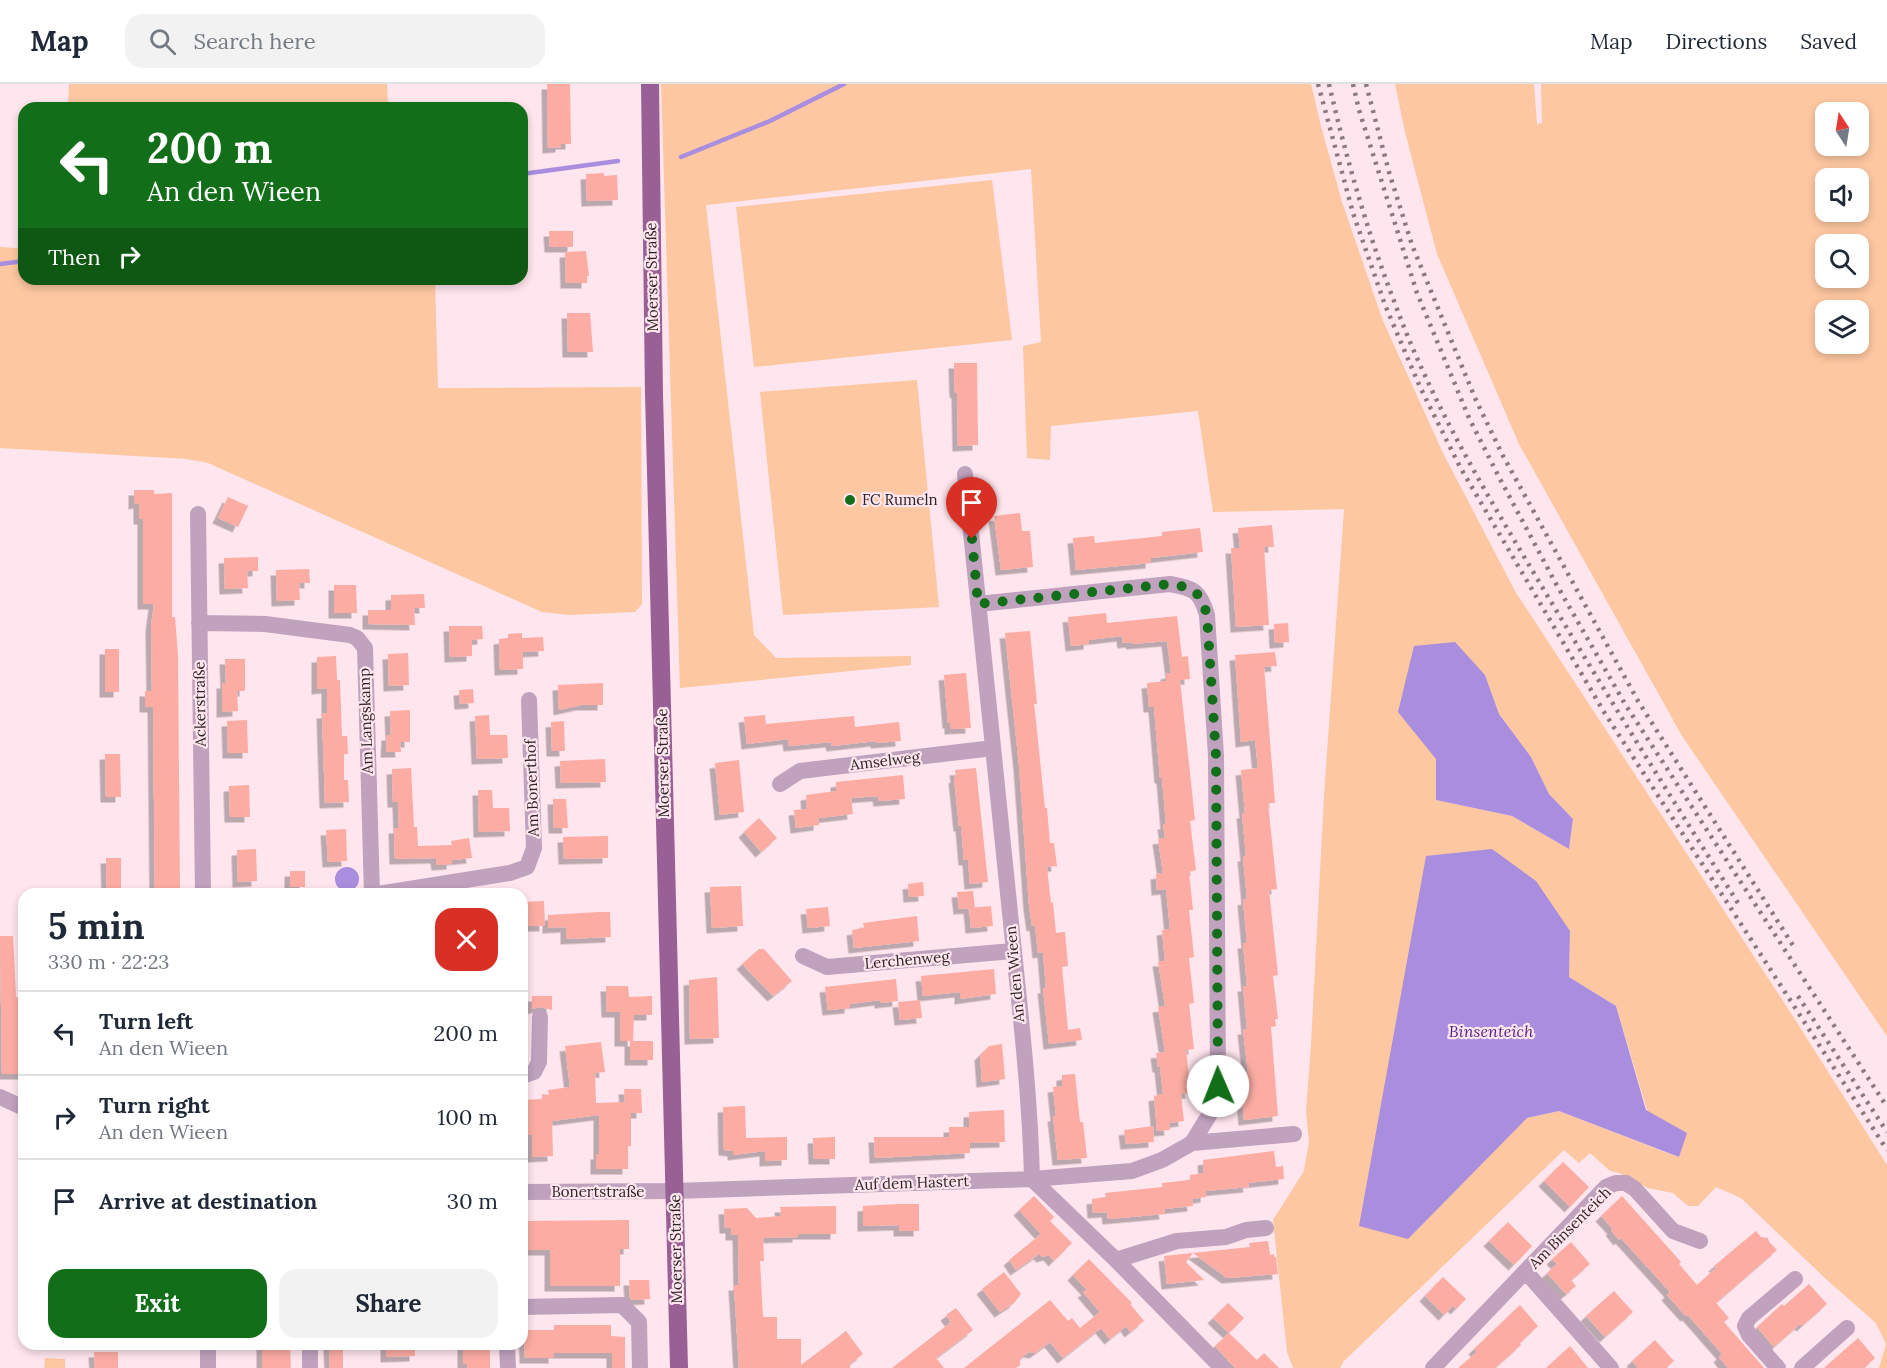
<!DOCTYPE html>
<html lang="en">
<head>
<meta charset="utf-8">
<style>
	:root { --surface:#fff; --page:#f2f2f3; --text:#1f2937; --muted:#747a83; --line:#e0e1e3; --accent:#126e19 }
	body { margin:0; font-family:Lora,serif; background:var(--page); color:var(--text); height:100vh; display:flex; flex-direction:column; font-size:22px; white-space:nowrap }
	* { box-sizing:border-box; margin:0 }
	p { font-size:20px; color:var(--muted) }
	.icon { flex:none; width:33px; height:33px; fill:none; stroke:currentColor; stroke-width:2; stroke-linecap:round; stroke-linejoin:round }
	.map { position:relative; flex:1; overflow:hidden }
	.details { position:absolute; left:18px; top:804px; width:510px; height:462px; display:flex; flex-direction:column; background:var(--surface); border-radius:18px; box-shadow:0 3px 9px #0003 }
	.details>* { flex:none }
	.guide { position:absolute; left:18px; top:18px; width:510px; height:183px; border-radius:18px; box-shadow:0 3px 9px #0003; background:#126e19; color:#fff; overflow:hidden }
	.needle { width:39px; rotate:348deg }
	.controls { position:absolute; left:1815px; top:18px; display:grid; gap:12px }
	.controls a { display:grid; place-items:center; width:54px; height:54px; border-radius:12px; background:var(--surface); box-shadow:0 3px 9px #0003; font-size:30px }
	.pin { position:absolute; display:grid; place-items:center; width:51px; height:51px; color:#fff; margin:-62px -26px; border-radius:50% 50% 50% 0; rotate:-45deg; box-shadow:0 0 6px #0007 }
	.pin .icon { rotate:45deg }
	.me { position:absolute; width:66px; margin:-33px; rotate:359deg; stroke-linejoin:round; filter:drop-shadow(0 0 4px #0008) }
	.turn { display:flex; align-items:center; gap:21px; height:126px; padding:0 30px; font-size:27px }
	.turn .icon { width:78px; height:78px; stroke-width:2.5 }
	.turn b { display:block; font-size:42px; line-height:51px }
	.then { display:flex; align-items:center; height:57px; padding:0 30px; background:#0003; gap:12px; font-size:22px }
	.round { display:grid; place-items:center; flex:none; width:63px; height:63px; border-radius:18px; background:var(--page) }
	.head { display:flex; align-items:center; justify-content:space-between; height:102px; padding:0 30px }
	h1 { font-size:36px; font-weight:800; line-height:45px }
	.cta { display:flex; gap:12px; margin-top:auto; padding:12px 30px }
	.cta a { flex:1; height:69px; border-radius:18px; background:var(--accent); color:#fff; font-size:24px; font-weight:800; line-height:69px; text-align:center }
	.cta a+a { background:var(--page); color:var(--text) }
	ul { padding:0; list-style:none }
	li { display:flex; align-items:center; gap:18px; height:84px; padding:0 30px; border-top:2px solid var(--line) }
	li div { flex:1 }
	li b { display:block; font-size:22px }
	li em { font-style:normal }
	header { display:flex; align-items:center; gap:36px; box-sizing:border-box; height:84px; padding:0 30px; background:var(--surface); border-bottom:2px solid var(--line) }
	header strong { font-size:28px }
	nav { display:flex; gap:33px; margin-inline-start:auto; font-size:21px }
	.search { width:420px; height:54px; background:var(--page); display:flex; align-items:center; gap:15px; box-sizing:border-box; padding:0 21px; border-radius:18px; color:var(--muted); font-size:22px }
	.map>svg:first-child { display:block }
	.green { fill:#fdc7a1; fill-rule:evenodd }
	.water { fill:#a98dde }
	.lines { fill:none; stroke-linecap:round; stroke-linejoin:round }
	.stream { stroke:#a98dde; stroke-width:4.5 }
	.building { fill:#fcaca3; filter:url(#shadow) }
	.minor { stroke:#c0a1be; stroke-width:16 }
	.major { stroke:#986095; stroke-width:18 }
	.rail { stroke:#8a797e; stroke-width:4.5; stroke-dasharray:3 6; stroke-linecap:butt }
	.route { stroke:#126e19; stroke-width:10; stroke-dasharray:0 18 }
	.poi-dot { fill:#126e19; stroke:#ffe5ed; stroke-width:2 }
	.labels { text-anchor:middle; stroke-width:4.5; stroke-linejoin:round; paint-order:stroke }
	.street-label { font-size:15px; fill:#2f2427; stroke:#ffe5ed }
	.poi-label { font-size:15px; fill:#2f2427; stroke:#ffe5ed; text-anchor:start }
	.water-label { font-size:16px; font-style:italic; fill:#512785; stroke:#ffe5ed }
</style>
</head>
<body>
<header>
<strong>Map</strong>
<div class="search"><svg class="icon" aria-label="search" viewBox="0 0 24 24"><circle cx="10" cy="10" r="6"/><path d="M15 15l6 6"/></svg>Search here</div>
<nav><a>Map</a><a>Directions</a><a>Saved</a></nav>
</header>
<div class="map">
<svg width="1887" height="1284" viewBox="0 0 1887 1284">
	<defs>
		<filter id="shadow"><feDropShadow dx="-5.5" dy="5.5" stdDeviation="0" flood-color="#0004"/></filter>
	</defs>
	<rect width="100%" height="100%" fill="#ffe5ed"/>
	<path class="green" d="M69,0H387L388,24H68Z
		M661,0H1311L1321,42L1342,118L1383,237L1443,369L1515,507L1789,926L1887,1081V1284H1879L1886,1260L1876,1239L1827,1196L1741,1114L1716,1103L1698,1122H1688L1673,1109L1648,1104L1619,1089L1610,1087L1590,1069L1579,1079L1564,1066L1344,1277L1340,1284H1293L1287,1268L1273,1136L1304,1087L1309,1057L1306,1027L1311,961L1324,712L1344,425L1213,428L1198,327L1051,342L1050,376L1027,374L1023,262L1041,258L1031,85L706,121L754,551L776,574L911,572V581L680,604ZM1485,591L1499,630L1531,673L1549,710L1573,735L1569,765L1512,732L1436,716V675ZM1570,847L1569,893L1616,922L1647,1026L1678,1073L1559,1027L1527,1034Z
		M1395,0H1534L1537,40L1542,39L1541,0H1887V952L1682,652L1519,360L1437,170L1405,48ZM1826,28H1858V62H1826ZM1826,94H1858V128H1826ZM1826,160H1858V194H1826ZM1826,226H1858V260H1826Z
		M992,96L1012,256L754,283L736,123Z
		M0,163L15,164L24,163V195H435L438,304L641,303L642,520L635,528L569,531L542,528L208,379L187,375L0,364Z
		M917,296L939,523L783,531L760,308Z
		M45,1274L65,1275V1284H44Z"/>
	<path class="water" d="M1455,558L1485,591L1499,630L1531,673L1549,710L1573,735L1569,765L1512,732L1436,716V675L1398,628L1414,562Z
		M1492,765L1536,797L1570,847L1569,893L1616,922L1646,1026L1687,1049L1679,1073L1559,1027L1527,1034L1408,1155L1359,1142L1426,772Z
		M335 795a12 12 0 1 1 24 0a12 12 0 1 1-24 0Z"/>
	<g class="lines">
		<path class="stream" d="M681,73L770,37L844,0
			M522,90L618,77
			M0,180L24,177"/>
	</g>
	<path class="building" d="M547,0H570L571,60H561V63L548,64Z
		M604,89V92L617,91L618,116L587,117L586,90Z
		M549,147H573V163H550Z
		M586,167L589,192H587V199H566L565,168Z
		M567,229H590L593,268H568Z
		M954,279H977L978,361L958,362L957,309L955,308Z
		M134,406H154V410L172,409V533H175L178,571L180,810H155L153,623H145V607H152L151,542L154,520H143V435H139V419L134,420Z
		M228,413L248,422L238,443L218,434Z
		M1020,429L1022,447H1030L1033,483L1001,486L994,432Z
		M1272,441L1274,463H1264L1269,541L1236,543L1231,464H1240L1238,444Z
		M1200,444L1203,468L1151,474V479L1076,486L1073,454L1094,452L1095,459L1162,452V448Z
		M258,473V487H247L248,504L225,505L224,474Z
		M309,485L310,499H299L300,516L277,517L276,486Z
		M334,501H356L357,529H334Z
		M424,510L425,524H414L415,541L368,540V526H391V511Z
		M1106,529L1107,539L1177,532L1182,573L1188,572L1190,595L1180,596L1195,736L1190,737L1196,786L1189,788L1193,826H1189L1194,873L1189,874L1194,919L1189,920L1194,965L1186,966L1191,1009L1181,1010L1184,1037L1169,1039L1170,1046L1157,1047L1154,1012L1163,1010L1160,983H1158L1156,969L1165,968L1158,923L1165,922L1158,877H1165L1162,846L1170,845L1166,805L1157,806L1156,790L1163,789L1158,755L1165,754L1163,740H1166L1162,694H1160L1154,623H1149L1147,599L1166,597V590L1171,589L1167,557L1132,560L1131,558L1123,559L1122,552L1089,556V560L1071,562L1068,533Z
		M1288,539L1289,558L1275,559L1274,540Z
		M449,542H482L483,555L472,556V572L450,573Z
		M1030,547L1037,620H1034L1035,628L1045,724H1047L1050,759H1054L1057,782L1047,783L1051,819L1053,818L1056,849L1065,848L1068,882L1062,883L1068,946L1080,944L1082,956L1049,960L1043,904H1046L1043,868L1038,869L1035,841L1032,842L1029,821L1019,681L1005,549Z
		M522,549V554L543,553L544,567L523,568V585L500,586L499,555L508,554V550Z
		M105,565H119V608H105Z
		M1275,568L1277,582L1264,583L1275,719H1268L1277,805L1269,806L1278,891L1273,892L1278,935H1275L1276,942L1271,943L1278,1032L1244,1036L1240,990L1248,989L1243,945H1247L1243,902H1247L1243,859H1247L1243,816L1247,815L1243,772H1246L1242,729H1245L1241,686L1258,684L1255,656L1241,658L1235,571Z
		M408,569L409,601L389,602L388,570Z
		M336,572L337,596H340L342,652H347L348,670H344V696H348L349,718L325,719L322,629H327V604L317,605V573Z
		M225,575H245V607H237L238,627L222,628V599H226Z
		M966,589L971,644L950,645V639H948L944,591Z
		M603,599V621H581L559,626L558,601Z
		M473,605L474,619L460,620L459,606Z
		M410,626V658H400L401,668H386L387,651H391L390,627Z
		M489,631L490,651H507L508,674L477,675L475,632Z
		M765,631L766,640L854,632L855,643L899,638L901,657L876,659V657L832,662L831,658L789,662L788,655L747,660L744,633Z
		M247,636L248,669H228L227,637Z
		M564,637L565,667H552L551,638Z
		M105,670H120L121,713H106Z
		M605,675L606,698L561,699L560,677Z
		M739,676L744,728L720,731L715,679Z
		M411,684L414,743H417L418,762L452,761L451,757L469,754L472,774L452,776V780L437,781L436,774L395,775L394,744H399L398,718H393L392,685Z
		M976,684L988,798L970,800L968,776H964L961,742H959L954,694L956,693L955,686Z
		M903,691L905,715L879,717L878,712L851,714L853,730L819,734V741L796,744L794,726L807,725L806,711L836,707V698Z
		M249,701L250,733H230L229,702Z
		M478,706H492L493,724H509L510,747L479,748Z
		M553,715H566L568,744H554Z
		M759,734L777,754L761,768L744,748Z
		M346,745L347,777L328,778L326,746Z
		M608,752V774L564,775L563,753Z
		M256,765L257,797L238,798L237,766Z
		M106,774H121V810H107Z
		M290,787H305V803H290Z
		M923,798L924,812L909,813L908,800Z
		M741,802L743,842L712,844L710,803Z
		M973,807L975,824L959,825L957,808Z
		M544,817L545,842H522V818Z
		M991,822L993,842L971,844L969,824Z
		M828,823L830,842L808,844L806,825Z
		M599,828H610L611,853L566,855V843L548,844V831Z
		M917,832L919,857L854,864L852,846L864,844L863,839Z
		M0,852H13L16,913H24V990H2Z
		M759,865H764L792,897L773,912L742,880Z
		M994,885L996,910L960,915V908L923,912L921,892Z
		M717,893L719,954L690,955L689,896Z
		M896,895L898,917L880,919V916L850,920V924L828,926L825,903Z
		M606,902H628L629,913L652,912V931H634L633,957H653V976H630V957H633H620V928H607Z
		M532,912H552V926L540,923L532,925Z
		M920,916L922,934L900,936L898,918Z
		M601,958L605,988L595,989L596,1019L625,1018L624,1005H641L642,1029H631V1062H628V1085H596V1070H599V1031L552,1037L553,1072L532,1073V1051H523L522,1049V1016L542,1015V1010L549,1011L548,1006L570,1003L565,962Z
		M1002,960L1005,995L982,998L980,971L989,962Z
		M1075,990L1080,1038H1083L1087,1074L1058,1076L1053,1032H1056L1053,1003L1062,1002V991Z
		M745,1022L746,1054L787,1053V1076L765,1077V1067L733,1071V1067L724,1066L723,1023Z
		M1004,1026L1005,1058L970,1059V1069L875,1074L874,1053H949V1043H969V1028Z
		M1153,1042L1154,1058L1126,1060L1124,1046Z
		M835,1053V1075H814L813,1054Z
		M1274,1067L1276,1083L1283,1082L1284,1095L1248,1099L1249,1103L1206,1107V1113L1192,1115L1193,1122L1164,1125L1165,1130L1108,1135L1107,1128L1093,1129L1092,1115L1106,1113L1105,1109L1162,1103V1099L1190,1096V1091L1204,1089L1203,1076Z
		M1563,1078L1589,1103L1570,1123L1544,1097Z
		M1034,1112L1054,1133L1050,1137L1072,1159L1054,1177L1049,1171L1042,1173L1039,1170L1016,1186L1009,1176L1041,1150L1019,1126Z
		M1622,1112L1681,1178L1679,1180L1697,1201L1716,1184L1714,1182L1756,1147L1761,1153L1768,1154L1769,1158L1777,1166L1716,1219L1729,1234L1724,1238L1764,1284H1728L1719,1273L1722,1270L1688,1231L1686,1232L1667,1211L1670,1208L1621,1154L1619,1156L1611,1146L1613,1145L1601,1132Z
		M898,1120H919V1147H899V1141L863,1142V1122Z
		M836,1122V1150H798V1153L763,1154L764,1177H760L763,1233H777V1255H801V1281L846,1247L863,1270L850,1280V1284H739L734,1201H739L738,1151H731V1144H725L724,1125L747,1124L756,1134L781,1132L780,1123Z
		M629,1136V1165H620V1202H550V1166H528V1154L522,1155V1140H528V1137Z
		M1508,1138L1532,1162L1514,1181L1489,1157Z
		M1268,1157L1270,1171L1274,1170V1173H1276L1278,1190L1227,1194L1193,1169L1186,1178L1204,1196L1167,1200L1164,1172L1250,1163L1249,1159Z
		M1571,1158L1590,1180L1571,1196L1576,1202L1566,1210L1547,1189L1557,1180L1552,1175Z
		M1089,1175L1132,1219L1130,1220L1144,1237L1130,1248L1126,1242L1110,1255L1101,1244L1063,1274L1050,1258L1035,1269L1029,1268L1020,1275V1281L1016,1284H964L1050,1216L1068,1237L1072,1234L1080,1244L1100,1228L1083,1208L1087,1206L1073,1191Z
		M1004,1188L1021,1210L1014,1219L1000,1228L982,1205Z
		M1443,1193L1466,1215L1456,1225L1453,1222L1444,1231L1425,1212Z
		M629,1196H649L650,1215L632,1216L630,1214Z
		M1809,1200L1827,1220L1802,1242L1800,1240L1774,1263L1757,1243L1782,1220L1784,1222Z
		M1614,1207L1633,1228L1605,1253L1586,1232Z
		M1228,1219L1244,1234L1229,1249L1213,1234Z
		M1520,1221L1538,1242L1520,1259L1521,1261L1495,1284H1458L1477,1268L1474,1265Z
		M956,1224L973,1246L936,1274L944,1284H892L951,1238L946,1231Z
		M554,1241H611V1252L625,1253V1284H612V1269H554V1274H525L524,1246H554Z
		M1229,1249L1257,1276L1264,1269L1279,1284H1235L1215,1262Z
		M1858,1254L1875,1274L1864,1284H1824Z
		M1655,1256L1674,1277L1666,1284H1638L1632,1277Z
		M262,1260H290L291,1284H262Z
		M329,1260H343V1284H330Z
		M386,1260H415V1272L386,1273Z
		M463,1260H490V1284H467V1280H463Z
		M1570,1262L1588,1284H1546Z
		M94,1268H118V1284H95Z"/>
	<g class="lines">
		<path class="minor" d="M965,390C980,533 994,676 1009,819C1018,910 1030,1003 1032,1095L1132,1087L1162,1076L1192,1059L1211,1028L1218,1002L1216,672L1207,531C1200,507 1194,504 1170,500L978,520
			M198,430L203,810
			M199,539L265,540L350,551L357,554L365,564L372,810
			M780,700L800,687L993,664
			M378,810L510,789L527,783L534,764L529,616
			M803,872L827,883L1013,867
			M522,992L534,988L539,978L540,933
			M0,1013L24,1024
			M1192,1059L1294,1050
			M522,1108L675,1107L1032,1095L1116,1176L1222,1284
			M1116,1176L1177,1157L1226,1153L1246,1146L1266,1144
			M1526,1188L1611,1284
			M522,1223L622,1221L639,1238L640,1284
			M208,1260V1284
			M507,1260L508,1284
			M310,1284V1260
			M1433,1284L1606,1103L1616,1099H1626L1635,1105L1673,1147L1700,1157
			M1778,1284L1749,1251L1745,1242L1749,1234L1795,1195
			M1802,1284L1847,1244"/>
		<path class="major" d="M650,0L654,310L679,1284"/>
		<path class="rail" d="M1318,0L1353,129L1385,221L1420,303L1460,383L1604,628L1887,1066
			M1329,0C1346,73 1367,147 1394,217C1430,316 1484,406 1538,496C1603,605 1670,712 1738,819
			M1353,0L1359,26L1417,209L1469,334L1499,393L1555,498L1625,620L1887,1023
			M1366,0L1389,88L1412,161L1475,314L1502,370L1638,617L1794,863
			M1798,912L1887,1048"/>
	</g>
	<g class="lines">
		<path class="route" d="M972,455L978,520L1170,500C1194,504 1200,507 1207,531L1216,672L1218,1002"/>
	</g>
	<circle class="poi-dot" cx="850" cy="416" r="6"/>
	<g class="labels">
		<g class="street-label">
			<text transform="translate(652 193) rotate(-91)" y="5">Moerser Straße</text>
			<text transform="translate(200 620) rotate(-91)" y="5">Ackerstraße</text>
			<text transform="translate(366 637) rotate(-92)" y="5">Am Langskamp</text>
			<text transform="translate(885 677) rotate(-7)" y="5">Amselweg</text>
			<text transform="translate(663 679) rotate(-91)" y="5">Moerser Straße</text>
			<text transform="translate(532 704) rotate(-92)" y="5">Am Bonerthof</text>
			<text transform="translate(907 876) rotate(-5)" y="5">Lerchenweg</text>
			<text transform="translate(1015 890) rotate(-95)" y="5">An den Wieen</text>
			<text transform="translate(912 1099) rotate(-2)" y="5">Auf dem Hastert</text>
			<text x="598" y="1113">Bonertstraße</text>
			<text transform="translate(1570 1144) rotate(-45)" y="5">Am Binsenteich</text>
			<text transform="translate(676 1165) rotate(-91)" y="5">Moerser Straße</text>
		</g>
		<g class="poi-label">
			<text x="862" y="421">FC Rumeln</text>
		</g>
		<g class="water-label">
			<text x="1491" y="953">Binsenteich</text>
		</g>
	</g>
</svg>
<div class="controls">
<a><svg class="needle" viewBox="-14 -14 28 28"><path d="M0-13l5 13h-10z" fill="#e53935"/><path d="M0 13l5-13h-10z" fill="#747a83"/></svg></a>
<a><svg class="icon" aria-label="sound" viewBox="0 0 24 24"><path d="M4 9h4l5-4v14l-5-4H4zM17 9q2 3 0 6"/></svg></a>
<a><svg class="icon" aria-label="search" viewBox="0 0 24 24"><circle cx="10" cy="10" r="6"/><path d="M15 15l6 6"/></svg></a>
<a><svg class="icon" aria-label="layers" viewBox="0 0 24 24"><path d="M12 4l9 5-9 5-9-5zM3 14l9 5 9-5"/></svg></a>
</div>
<div class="pin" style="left:972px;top:455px;background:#d93025"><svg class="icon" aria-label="arrive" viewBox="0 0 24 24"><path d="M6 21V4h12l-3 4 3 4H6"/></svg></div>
<svg class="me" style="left:1218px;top:1002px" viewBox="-20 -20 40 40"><circle r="19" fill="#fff"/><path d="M0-13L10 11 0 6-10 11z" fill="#126e19"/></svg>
<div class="guide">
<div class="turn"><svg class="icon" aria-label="left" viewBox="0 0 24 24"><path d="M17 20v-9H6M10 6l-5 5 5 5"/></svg><div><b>200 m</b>An den Wieen</div></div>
<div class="then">Then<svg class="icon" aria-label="right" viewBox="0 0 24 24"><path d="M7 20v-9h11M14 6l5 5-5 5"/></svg></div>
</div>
<section class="details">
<div class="head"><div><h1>5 min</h1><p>330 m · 22:23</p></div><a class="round" style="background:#d93025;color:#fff"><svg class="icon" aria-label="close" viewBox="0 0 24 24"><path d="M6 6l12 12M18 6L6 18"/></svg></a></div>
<ul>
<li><svg class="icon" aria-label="left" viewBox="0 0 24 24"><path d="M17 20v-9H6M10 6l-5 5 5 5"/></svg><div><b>Turn left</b><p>An den Wieen</p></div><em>200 m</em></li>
<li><svg class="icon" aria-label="right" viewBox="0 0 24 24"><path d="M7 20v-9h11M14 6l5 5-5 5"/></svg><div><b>Turn right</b><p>An den Wieen</p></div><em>100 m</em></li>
<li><svg class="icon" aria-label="arrive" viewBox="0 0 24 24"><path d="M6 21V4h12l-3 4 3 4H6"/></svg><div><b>Arrive at destination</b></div><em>30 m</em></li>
</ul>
<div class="cta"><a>Exit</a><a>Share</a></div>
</section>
</div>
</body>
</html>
